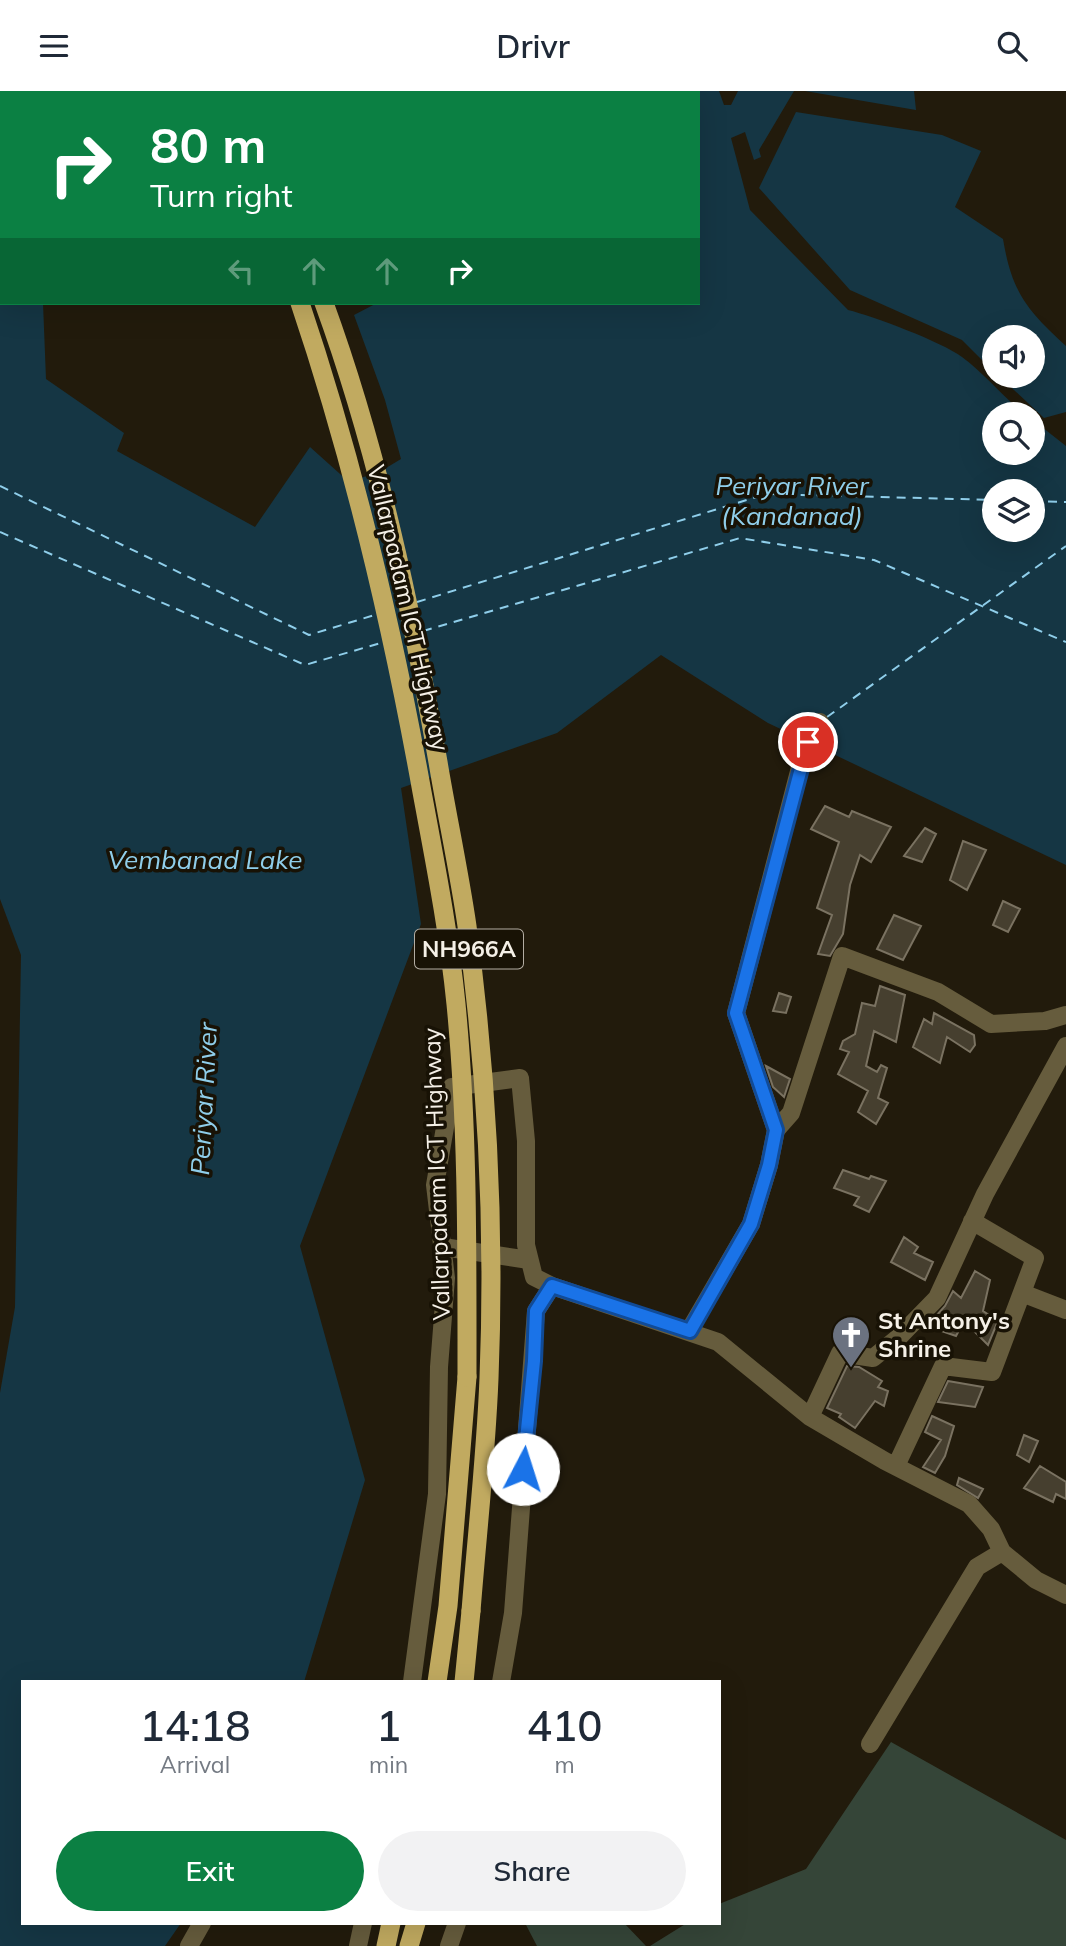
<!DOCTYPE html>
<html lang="en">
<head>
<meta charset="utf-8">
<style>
	:root { --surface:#fff; --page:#f2f2f3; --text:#1f2937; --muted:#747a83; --accent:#0b8043 }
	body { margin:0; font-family:Mulish,sans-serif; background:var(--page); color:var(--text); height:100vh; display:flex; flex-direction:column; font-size:26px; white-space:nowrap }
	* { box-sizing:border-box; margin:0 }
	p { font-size:23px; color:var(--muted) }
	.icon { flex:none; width:38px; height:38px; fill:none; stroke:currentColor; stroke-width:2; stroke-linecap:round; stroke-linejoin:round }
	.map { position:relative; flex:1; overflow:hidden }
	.panel { position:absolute; left:21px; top:1589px; width:700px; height:245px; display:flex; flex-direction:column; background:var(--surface); border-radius:0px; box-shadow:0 7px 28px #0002 }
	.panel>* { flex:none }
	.banner { position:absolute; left:0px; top:0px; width:700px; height:214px; box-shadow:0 7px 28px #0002; background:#0b8043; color:#fff; overflow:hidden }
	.buttons { position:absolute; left:982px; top:234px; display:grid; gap:14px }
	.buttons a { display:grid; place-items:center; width:63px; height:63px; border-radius:50%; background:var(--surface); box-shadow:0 7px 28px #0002; font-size:35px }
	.pin { position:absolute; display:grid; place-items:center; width:60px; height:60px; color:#fff; margin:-30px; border:4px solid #fff; border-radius:50%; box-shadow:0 2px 7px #0007 }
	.me { position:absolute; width:77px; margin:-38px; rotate:5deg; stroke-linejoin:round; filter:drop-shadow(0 0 5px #0008) }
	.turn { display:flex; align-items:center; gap:24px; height:147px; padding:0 35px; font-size:32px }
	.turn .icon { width:91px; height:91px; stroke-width:2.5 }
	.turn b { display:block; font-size:49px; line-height:60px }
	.lanes { display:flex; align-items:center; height:66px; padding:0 35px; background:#0003; justify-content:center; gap:35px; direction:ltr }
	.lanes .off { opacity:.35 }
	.eta { display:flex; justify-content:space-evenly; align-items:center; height:119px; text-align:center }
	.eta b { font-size:42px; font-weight:600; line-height:49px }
	.action { display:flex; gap:14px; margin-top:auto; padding:14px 35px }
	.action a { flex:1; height:80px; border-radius:42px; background:var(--accent); color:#fff; font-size:28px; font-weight:600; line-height:80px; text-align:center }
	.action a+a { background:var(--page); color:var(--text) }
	header { display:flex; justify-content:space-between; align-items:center; height:91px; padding:0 35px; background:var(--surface); font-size:32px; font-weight:600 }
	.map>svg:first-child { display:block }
	.green { fill:#354538 }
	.water { fill:#153644; fill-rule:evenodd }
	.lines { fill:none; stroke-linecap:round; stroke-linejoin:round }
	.ferry { stroke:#8fceea; stroke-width:2; stroke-dasharray:9 7; stroke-linecap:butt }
	.building { fill:#463f2f; stroke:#7a7261; stroke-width:2 }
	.minor { stroke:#665c3d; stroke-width:18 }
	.tertiary { stroke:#665c3d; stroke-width:18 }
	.trunk { stroke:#c1aa60; stroke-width:19 }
	.trunk-bridge { stroke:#c1aa60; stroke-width:19 }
	.route-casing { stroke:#114b97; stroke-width:18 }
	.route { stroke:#1a73e8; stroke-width:12 }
	.labels { text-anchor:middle; stroke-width:7; stroke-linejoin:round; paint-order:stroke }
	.shield { fill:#181205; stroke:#b3ada3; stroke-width:2 }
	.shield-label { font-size:23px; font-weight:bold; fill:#f5f0e7 }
	.street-label { font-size:24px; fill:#f5f0e7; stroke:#181205 }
	.poi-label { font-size:24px; font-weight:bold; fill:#f5f0e7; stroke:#181205; text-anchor:start }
	.water-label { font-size:26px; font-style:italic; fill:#8fceea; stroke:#181205 }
</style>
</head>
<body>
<header><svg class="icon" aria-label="menu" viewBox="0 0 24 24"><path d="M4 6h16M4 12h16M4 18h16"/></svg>Drivr<svg class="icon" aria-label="search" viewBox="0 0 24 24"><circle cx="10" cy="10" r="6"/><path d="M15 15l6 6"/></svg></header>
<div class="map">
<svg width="1066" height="1855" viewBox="0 0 1066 1855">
	<rect width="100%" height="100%" fill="#221b0c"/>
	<path class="green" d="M891,1651L1066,1749V1855H650L687,1832H719V1813L806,1778Z
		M525,1832H624L646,1855H537Z"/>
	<path class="water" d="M512,0H719L724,14H731L738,0H794L759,59L761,66L754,69L745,41L731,47L750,119L848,219C873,225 942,251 962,266C985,283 1003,306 1026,324H994V362H1032L1033,329L1066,355V774L768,632L661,564L557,642L401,697L421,833L300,1155L365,1389L304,1591H23V1832H181L165,1855H0V1302L15,1216L21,864L0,808V171L2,212H43L46,288L124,342L117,360L255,436L310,356L349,391L381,380L401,368L385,309L354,224L377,212H698V2ZM994,401H1032V439H994Z
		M805,0H914L916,19Z
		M796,21L942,44L981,60L955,116L1003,148C1012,202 1027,219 1066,255V321L1044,327L999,285H1032V247H994V281L962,249L850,199L759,97Z"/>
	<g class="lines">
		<path class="ferry" d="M0,395L309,544L378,523
			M1032,410L1066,411
			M0,441L305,574L384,551
			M417,511L766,403L994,409
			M423,540L740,447L874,469L1066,551
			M827,626L1066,455"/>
	</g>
	<path class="building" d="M825,715L849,726L852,720L891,736L871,771L860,764L850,794L843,843L830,865L818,863L832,824L817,817L839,751L811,738Z
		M925,737L936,743L922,771L904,765Z
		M963,750L986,759L967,799L950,789Z
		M1003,810L1020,818L1008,841L993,834Z
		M894,824L921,835L903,869L877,858Z
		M880,895L905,904L896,951L874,940L866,975L877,981L881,974L887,977L878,1007L888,1012L876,1033L858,1021L868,1000L838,983L849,961L840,958L843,950L855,943L862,912L875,915Z
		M779,902L791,906L786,922L773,920Z
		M934,922L974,944L975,954L970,961L947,946L940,972L913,956L924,928L932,933Z
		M766,975L790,988L784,1006L773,996Z
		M843,1079L869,1088L871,1085L886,1090L869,1121L854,1114L859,1106L834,1097Z
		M904,1146L918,1156L914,1162L933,1171L925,1189L891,1171Z
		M975,1180L990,1189L983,1220L998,1230L988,1254L964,1230L956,1245L927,1235L945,1215L953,1200L961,1207Z
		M847,1275L859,1276L882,1290L878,1296L888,1300L884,1315L875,1310L855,1337L839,1326L841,1323L827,1317Z
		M948,1290L983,1296L975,1316L938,1311Z
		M932,1325L954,1335L945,1365L935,1382L923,1376L941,1349L925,1341Z
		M1024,1344L1038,1350L1029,1371L1017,1364Z
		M1040,1375L1066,1391V1408L1056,1403L1053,1411L1024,1397Z
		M959,1387L983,1398L978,1407L957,1394Z"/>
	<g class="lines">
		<path class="minor" d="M429,2V0
			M776,1039L791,1022L842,865L938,901L991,933L1045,930L1066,924
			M443,1156L529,1169
			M1022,1202L1066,1219
			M689,1240L751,1133L769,1074L776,1039L736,922L803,665L820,631
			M810,1326L840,1262L873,1267L899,1246L937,1207L985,1103L1066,955
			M896,1375L943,1275L992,1281L1035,1167L972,1130
			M412,1591L437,1403L439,1276L446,1187L435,1094L452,996L520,987L526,1050V1154L534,1186L552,1195
			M501,1591L513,1522L536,1220L552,1195L718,1251L810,1326L885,1370L969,1413L991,1438L1002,1461L1036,1489L1066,1504
			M870,1653L977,1476L1002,1461
			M189,1855L202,1832
			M358,1855L363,1832
			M449,1855L457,1832"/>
		<path class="tertiary" d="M188,0L189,2
			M268,0V2"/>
		<path class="trunk" d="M219,0L220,2
			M242,0V2
			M437,1591L448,1515L467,1286
			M464,1591L471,1520
			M386,1855L391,1832
			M409,1855L416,1832"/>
		<path class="trunk-bridge" d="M300,212C354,372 392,534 422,701C435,771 449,842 456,913C468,1037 467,1161 467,1286
			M324,212C378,360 411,516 438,671C447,725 459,780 467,835C487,984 495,1137 489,1287C486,1365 477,1443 471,1520"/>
	</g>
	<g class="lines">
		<defs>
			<path id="route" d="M523,1378L534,1270L536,1220L552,1195L690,1240L751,1133L769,1074L776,1039L736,922L808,651"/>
		</defs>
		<use href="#route" class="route-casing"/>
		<use href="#route" class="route"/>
	</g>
	<defs>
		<symbol id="church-pin" viewBox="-11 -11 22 30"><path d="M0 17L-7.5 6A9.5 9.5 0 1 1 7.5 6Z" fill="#6b7280" stroke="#181205"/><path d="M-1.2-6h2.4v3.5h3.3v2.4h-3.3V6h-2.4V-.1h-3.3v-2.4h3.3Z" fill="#fff"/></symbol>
	</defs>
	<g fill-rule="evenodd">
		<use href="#church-pin" x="829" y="1222" width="44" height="60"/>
	</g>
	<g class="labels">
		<rect class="shield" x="415" y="838.5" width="108" height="39" rx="5"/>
		<g class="shield-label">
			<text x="469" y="866">NH966A</text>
		</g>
		<g class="street-label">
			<text transform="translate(408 517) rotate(77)" y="8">Vallarpadam ICT Highway</text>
			<text transform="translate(437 1083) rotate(-92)" y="8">Vallarpadam ICT Highway</text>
		</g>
		<g class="poi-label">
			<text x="878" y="1238">St Antony's<tspan x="878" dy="28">Shrine</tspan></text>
		</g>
		<g class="water-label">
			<text x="792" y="404">Periyar River<tspan x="792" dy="30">(Kandanad)</tspan></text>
			<text x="205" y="778">Vembanad Lake</text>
			<text transform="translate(204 1008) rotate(-87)" y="9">Periyar River</text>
		</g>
	</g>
</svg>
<div class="buttons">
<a><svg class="icon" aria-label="sound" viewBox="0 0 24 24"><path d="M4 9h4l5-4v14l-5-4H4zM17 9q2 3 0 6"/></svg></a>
<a><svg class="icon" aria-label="search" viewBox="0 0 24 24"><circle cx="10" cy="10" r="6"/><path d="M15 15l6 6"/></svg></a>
<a><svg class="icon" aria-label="layers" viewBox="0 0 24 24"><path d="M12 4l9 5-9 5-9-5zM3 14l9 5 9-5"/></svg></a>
</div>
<div class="pin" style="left:808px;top:651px;background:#d93025"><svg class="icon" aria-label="arrive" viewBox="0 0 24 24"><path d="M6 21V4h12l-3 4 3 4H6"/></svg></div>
<svg class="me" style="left:523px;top:1378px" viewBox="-20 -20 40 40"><circle r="19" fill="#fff"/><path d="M0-13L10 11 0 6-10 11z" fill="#1a73e8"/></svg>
<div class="banner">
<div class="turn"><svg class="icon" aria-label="right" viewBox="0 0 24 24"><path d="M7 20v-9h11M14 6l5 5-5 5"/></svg><div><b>80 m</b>Turn right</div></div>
<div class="lanes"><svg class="icon off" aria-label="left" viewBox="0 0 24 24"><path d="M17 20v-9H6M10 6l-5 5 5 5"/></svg><svg class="icon off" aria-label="ahead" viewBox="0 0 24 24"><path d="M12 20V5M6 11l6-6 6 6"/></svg><svg class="icon off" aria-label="ahead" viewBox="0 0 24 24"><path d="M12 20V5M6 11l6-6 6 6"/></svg><svg class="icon" aria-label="right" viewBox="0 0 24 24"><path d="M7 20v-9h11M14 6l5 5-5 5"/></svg></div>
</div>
<section class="panel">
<div class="eta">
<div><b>14:18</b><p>Arrival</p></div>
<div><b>1</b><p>min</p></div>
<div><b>410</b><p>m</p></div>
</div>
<div class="action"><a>Exit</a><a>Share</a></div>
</section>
</div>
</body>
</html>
